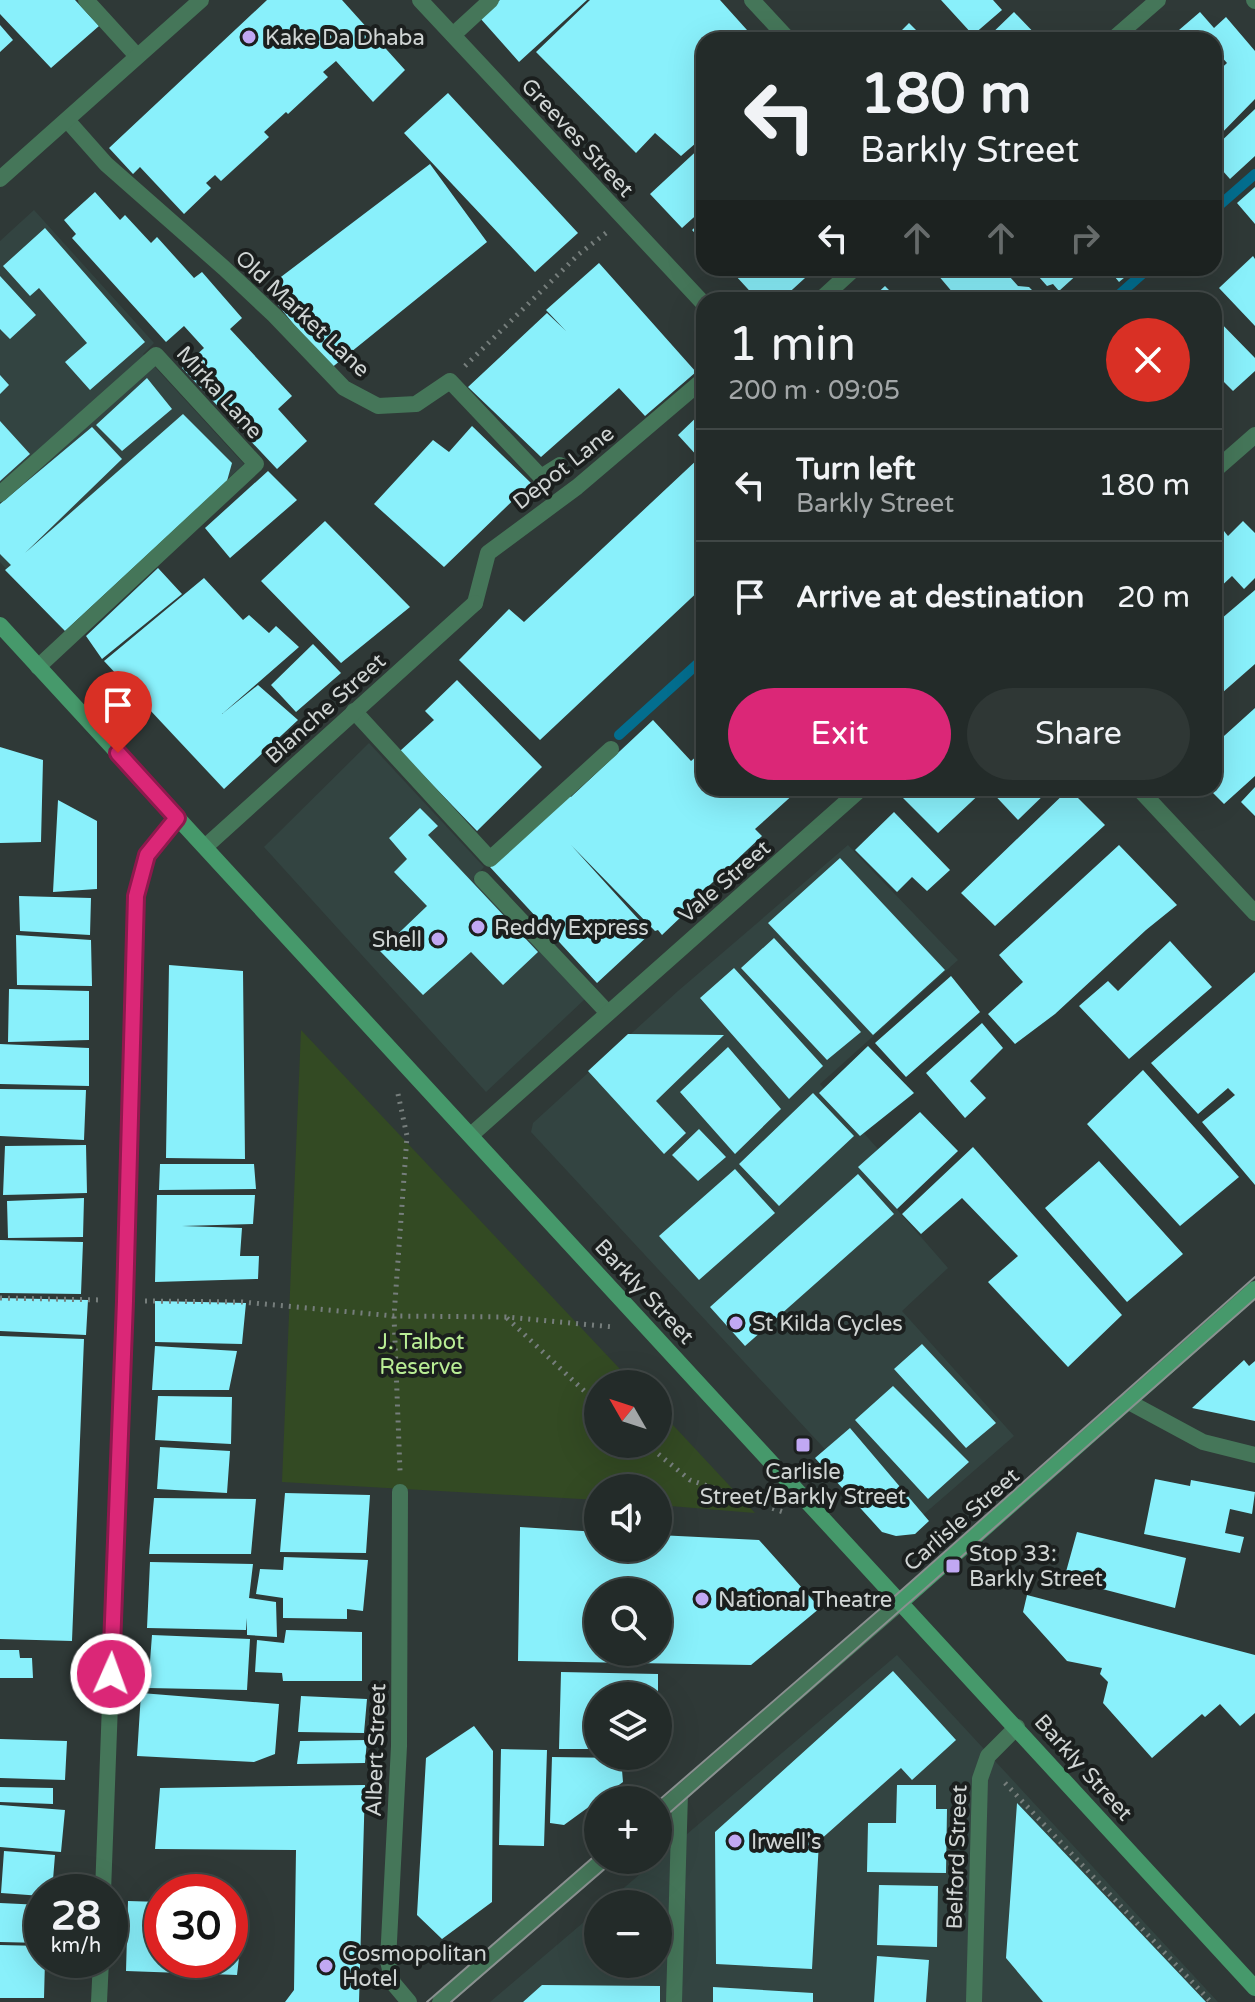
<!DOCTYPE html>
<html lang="en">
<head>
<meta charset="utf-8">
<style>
	:root { --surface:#232b29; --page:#2f3735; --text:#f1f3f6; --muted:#a3a7a8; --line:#404746; --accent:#db2777 }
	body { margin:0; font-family:"Varela Round",sans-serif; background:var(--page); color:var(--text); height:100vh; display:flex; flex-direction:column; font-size:30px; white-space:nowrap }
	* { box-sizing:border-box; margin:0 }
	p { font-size:26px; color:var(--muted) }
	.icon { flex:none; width:44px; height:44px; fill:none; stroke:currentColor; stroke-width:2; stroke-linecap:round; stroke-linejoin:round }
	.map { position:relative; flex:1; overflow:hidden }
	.drawer { position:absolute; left:696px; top:292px; width:526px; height:504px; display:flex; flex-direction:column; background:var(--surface); border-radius:24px; box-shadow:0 8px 32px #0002,0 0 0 2px var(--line) }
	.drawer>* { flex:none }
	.banner { position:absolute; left:696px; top:32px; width:526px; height:244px; border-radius:24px; box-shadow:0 8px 32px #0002,0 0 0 2px var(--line); background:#232b29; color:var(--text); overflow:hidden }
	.needle { width:52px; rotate:309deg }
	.buttons { position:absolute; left:584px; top:1370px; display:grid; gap:16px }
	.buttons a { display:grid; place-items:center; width:88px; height:88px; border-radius:50%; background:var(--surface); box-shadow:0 8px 32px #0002,0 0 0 2px var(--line); font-size:40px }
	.speed { position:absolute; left:24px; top:1874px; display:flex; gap:16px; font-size:40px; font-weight:700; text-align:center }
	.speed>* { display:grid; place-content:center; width:104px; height:104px; border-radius:50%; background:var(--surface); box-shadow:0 8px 32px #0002,0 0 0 2px var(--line); line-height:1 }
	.speed small { font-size:20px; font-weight:400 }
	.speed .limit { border:12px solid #d22; background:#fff; color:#111 }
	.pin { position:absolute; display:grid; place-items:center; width:68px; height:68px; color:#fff; margin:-82px -34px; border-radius:50% 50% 50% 0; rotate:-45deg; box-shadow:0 0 8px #0007 }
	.pin .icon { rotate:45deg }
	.me { position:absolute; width:88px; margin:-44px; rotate:2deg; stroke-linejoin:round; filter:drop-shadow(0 0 6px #0008) }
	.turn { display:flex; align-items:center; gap:28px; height:168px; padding:0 32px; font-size:36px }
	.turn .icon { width:104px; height:104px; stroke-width:2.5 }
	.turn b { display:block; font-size:56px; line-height:68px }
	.lanes { display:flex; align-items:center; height:76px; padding:0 32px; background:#0003; justify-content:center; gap:40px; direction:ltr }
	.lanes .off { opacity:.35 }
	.round { display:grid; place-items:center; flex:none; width:84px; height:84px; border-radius:42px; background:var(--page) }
	.summary { display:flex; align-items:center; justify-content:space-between; height:136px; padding:0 32px }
	h1 { font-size:48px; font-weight:600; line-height:60px }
	.button { display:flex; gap:16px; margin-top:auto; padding:16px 32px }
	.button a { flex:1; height:92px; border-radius:48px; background:var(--accent); color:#fff; font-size:32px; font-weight:600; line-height:92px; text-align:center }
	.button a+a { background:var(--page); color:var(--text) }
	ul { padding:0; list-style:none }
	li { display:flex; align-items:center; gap:24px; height:112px; padding:0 32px; border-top:2px solid var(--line) }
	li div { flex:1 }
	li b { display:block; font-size:30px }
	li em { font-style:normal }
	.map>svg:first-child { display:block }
	.built { fill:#334441 }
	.green { fill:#334a23 }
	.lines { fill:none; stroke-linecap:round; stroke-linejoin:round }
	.stream { stroke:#036e8f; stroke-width:10 }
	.building { fill:#89f0fb; fill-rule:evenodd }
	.path { stroke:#767e7c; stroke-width:5; stroke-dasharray:2 6; stroke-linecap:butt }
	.service { stroke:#457659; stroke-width:16 }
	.pedestrian { stroke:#457659; stroke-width:16 }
	.minor { stroke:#457659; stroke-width:16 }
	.tertiary { stroke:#457659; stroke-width:16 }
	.secondary { stroke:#46996b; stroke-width:16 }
	.tram { stroke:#8a9190; stroke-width:2 }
	.route-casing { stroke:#8e194d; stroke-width:20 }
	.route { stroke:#db2777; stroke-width:14 }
	.poi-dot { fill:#c1a8f3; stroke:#1b1f1e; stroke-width:3 }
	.labels { text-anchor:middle; stroke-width:8; stroke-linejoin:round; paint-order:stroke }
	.poi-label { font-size:22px; fill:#d0d5d4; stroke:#1b1f1e; text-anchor:start }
	.street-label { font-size:22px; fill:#d0d5d4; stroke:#1b1f1e }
	.park-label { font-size:22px; fill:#b9ee95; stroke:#1b1f1e }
</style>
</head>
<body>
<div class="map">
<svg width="1255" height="2002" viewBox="0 0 1255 2002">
	<rect width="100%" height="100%" fill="#2f3937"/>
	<path class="built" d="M34,210L154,343L143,354L244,464L62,629L0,562V241Z
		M369,743L484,867L473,879L585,999L486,1092L264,847Z
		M848,845L958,960L820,1084L878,1149L860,1167L948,1268L902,1311L1014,1436L908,1528L897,1527L531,1132L533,1123L678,991Z
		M897,1655L1218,2002H490L598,1910V1964H658V1904H605Z"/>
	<path class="green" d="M301,1030L634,1384H598V1444H658V1409L755,1513L658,1505V1488H598V1500L282,1482Z"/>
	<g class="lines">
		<path class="stream" d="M1214,210L1255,174
			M1113,300L1149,268
			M619,735L704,658"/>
	</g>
	<path class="building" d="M0,0H75L99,26L51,68L0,14Z
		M267,0H342L405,70L373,102L336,61L323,72L328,77L288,114L286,112L264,132L269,137L221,181L215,175L206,183L211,188L184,214L140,167L133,174L109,148Z
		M500,0H587L519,62L480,18Z
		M590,0H720L756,40H704V136L681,156L655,133L636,153L536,52Z
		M941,0H993L1002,10L973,35Z
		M1014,12L1041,40H985Z
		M1200,12L1214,28L1226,17L1255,51V99L1214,141V75L1227,63L1219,54L1214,58V40H1181L1185,36L1179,30Z
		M909,23L926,40L894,38Z
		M0,25L13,40L0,52Z
		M874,31L882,40H865Z
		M448,93L578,233L535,272L404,133Z
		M1255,109V156L1230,179L1214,161V148Z
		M704,144V208L682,228L650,194Z
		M430,164L487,242L330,369L265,289Z
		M1255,187V224L1237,203Z
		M95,192L120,220L125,215L151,243L157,237L194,278L202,272L242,318L230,329L292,396L278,409L307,441L277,469L182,368L204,348L184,326L166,342L72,238L76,234L64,220Z
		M704,219V243L692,230Z
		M45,228L145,342L90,390L65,362L87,343L39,288L30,296L3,266Z
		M1253,256L1255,259V326L1219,288Z
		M599,263L696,372L645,416L619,388L541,457L468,387L547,313L566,331L546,310Z
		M743,268H816L782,299L776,292L768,300H758L735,275Z
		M932,268H1002L1018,286L1029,287L1042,300H959Z
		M1031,268H1080L1081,271L1059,291L1053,284L1047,286Z
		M1114,268H1136L1119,282L1110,271Z
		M0,276L36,315L10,339L0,329Z
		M885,286L899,300H870Z
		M1214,316L1255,358V371L1233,391L1214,372Z
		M0,375L9,385L0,394Z
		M147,378L172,409L122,451L96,425Z
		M1214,382L1224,393L1214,402Z
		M704,410V586L540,740L459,660L509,609L524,622L699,458L678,435Z
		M183,414L232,463L227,481L65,631L5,570L11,565L0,554V504L92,427L122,459L25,553Z
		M0,421L30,454L0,481Z
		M472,426L531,483L444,567L374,504L433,440L449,452Z
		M268,471L297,500L230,558L205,528Z
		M325,521L410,607L341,663L261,581Z
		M1243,521L1255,533V578L1244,589L1232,576L1214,593V540L1224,531L1228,536Z
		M158,568L182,594L102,659L86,636Z
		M204,578L243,620L249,615L269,633L276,626L299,647L222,714L258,685L298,720L224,789L104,661Z
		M1255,590V664L1214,700V625Z
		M313,644L341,673L296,712L271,685Z
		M704,673V693L694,683Z
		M457,680L542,767L477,831L400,751L434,720L425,711Z
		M1255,708V776L1224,804L1208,788H1214V745Z
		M653,720L691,761L704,750V788H792L796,792L755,829L762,836L680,913L683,915L662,935L658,930L655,931L571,845L651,933L597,983L490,867L548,815L565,792L571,797Z
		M0,747L43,760L41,842L0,843Z
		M1255,787V816L1241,802Z
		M912,788H986L938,833L902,797Z
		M988,788H1051L1018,820Z
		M1069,789L1105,825L995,926L961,893Z
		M58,800L97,821V889L53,892Z
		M420,808L438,826L428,835L538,952L503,985L471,952L423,995L380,951L427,906L394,872L407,859L389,838Z
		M894,812L950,870L927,891L912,877L897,892L855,850Z
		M1119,845L1177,905L1146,930L1055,1014L1015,1044L988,1014L1023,982L999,955Z
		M840,858L945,970L873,1035L768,923Z
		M19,896L91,898L90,935L20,931Z
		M16,935L91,940L92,986L17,985Z
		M774,938L861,1032L827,1060L741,968Z
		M1170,941L1212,987L1129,1059L1079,1006L1108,981L1118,991Z
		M169,965L243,971L245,1159L166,1158Z
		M734,968L823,1066L789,1099L700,998Z
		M1255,972V1185L1202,1122L1235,1095L1228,1088L1198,1114L1151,1063Z
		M951,976L980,1012L906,1077L875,1043Z
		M9,989L89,991V1040L8,1042Z
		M982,1023L1003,1048L970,1081L986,1098L965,1118L926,1073Z
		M628,1034L724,1035L656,1101L686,1133L664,1154L588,1071Z
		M0,1044L89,1048V1086L0,1084Z
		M868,1046L914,1093L860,1136L819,1093Z
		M728,1047L781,1109L735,1154L680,1092Z
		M1143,1070L1239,1177L1180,1226L1087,1124Z
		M0,1089L86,1090L84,1140L0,1136Z
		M813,1093L854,1136L779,1206L739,1164Z
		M920,1112L958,1151L897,1209L858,1167Z
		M699,1129L726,1157L698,1181L672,1155Z
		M86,1145L87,1193L3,1195L5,1146Z
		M973,1147L1122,1315L1068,1367L988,1282L1018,1256L962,1198L921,1234L902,1214Z
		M1099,1161L1183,1254L1127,1302L1045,1208Z
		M160,1164H254L256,1189L159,1190Z
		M735,1169L775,1213L699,1280L659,1236Z
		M858,1174L894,1214L745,1346L710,1307Z
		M157,1195H255L253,1224L182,1226L242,1228L240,1256H259L258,1279L155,1282Z
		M84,1198L83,1237L8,1238L7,1201Z
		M0,1240L83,1242L81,1294L0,1293Z
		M0,1298L88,1300L86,1335L0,1331Z
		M155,1301L246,1303L242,1344L155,1342Z
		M0,1336L84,1339L72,1641L0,1639Z
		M922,1344L996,1423L966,1448L894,1369Z
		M155,1346L237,1351L229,1390H152Z
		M1244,1360L1249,1366L1255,1361V1421L1192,1408Z
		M893,1386L969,1462L928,1499L855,1420Z
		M158,1396L232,1397L231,1444L155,1440Z
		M850,1428L929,1521L915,1534L896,1536L882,1532L815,1458Z
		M160,1447L230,1451L227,1493L157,1489Z
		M1155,1479L1190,1486L1191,1480L1255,1492L1252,1514L1230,1509L1225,1533L1244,1537L1240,1553L1144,1534Z
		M285,1493L370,1495L366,1553L280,1552Z
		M154,1498L256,1499L251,1554H149Z
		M520,1527L598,1532V1548H658V1535L759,1540L820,1608L751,1665L518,1661ZM598,1592H658V1652H598Z
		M1077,1532L1186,1558L1175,1608L1064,1579Z
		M284,1557L368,1560L363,1611L347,1609V1619L283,1618V1598L256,1594L260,1569L283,1570Z
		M150,1562L253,1564L249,1598L276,1602L277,1637L247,1635V1618L246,1630L147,1628Z
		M1027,1595L1255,1655V1713L1240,1726L1220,1704L1205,1717L1202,1714L1152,1758L1103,1703L1108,1682L1100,1674L1102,1668L1067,1661L1023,1612Z
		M286,1630L362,1632V1681H283L282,1673L255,1672L257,1640L284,1643Z
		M152,1635L250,1639L247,1690L148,1688Z
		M0,1650H19L20,1658H32L33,1678H0Z
		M893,1671L956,1740L912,1780L901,1768L819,1841L812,1969L716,1964L715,1832Z
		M561,1672L658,1674V1696H598V1749H559Z
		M141,1693L279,1704L275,1754L254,1762L137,1756Z
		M301,1696L367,1699L364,1733L298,1732Z
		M474,1726L493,1751L492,1902L442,1939L417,1915L426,1758Z
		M0,1739L67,1741L65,1780L0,1778Z
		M367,1740L365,1763L297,1764L300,1741Z
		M501,1749L547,1750L544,1846L499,1845Z
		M552,1757L621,1758L623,1782L564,1825L550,1823Z
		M365,1785L359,2002H285L294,1990L296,1850L155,1849L160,1788Z
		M897,1785H936V1809H947L946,1873L867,1872L868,1823H896Z
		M0,1787L53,1788V1804L0,1802Z
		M1017,1803L1115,1906L1206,2002H1043L1006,1958Z
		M0,1805L65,1810L61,1852L0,1847Z
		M4,1851L55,1855L52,1892H42V1896L1,1893Z
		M879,1885L938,1886L937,1947L877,1945Z
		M128,1901L162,1902V1960H230V1905L245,1906L237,1975L126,1971Z
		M0,1903L42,1905V1943L0,1942Z
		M658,1931L669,1945L658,1953Z
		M0,1945L42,1946V1960H45L44,1998H0Z
		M877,1956L929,1960L926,2002H874Z
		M622,1964H644L630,1975Z
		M542,1985L660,1986V2002H523Z
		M713,1987L813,1993V2002H713Z"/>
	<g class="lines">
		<path class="path" d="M465,366L579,254L606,233
			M398,1094L407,1136L394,1316L400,1471
			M0,1298L103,1300
			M145,1301L242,1302L394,1316L506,1317L614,1327
			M507,1318L598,1404
			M646,1444L690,1480L783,1512
			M1005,1783L1211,2002"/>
		<path class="service" d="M86,0L137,56
			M752,0L789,40
			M453,35L491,0
			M0,494L156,355L256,464L38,667
			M354,711L490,859L611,749
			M482,879L608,1013"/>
		<path class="pedestrian" d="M67,120L106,164L224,268L274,315L344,388L378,406L416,404L450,381L541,477L560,465
			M475,603L488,553L577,487L704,379"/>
		<path class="minor" d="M420,0L704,304
			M1254,0L1255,1
			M1112,40L1158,0
			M820,300L855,268
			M1214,471L1255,435
			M1138,788L1255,913
			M205,847L475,603
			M471,1135L862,788
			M1127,1401L1203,1442L1255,1455
			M400,1492L399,1746L388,1961L393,1983L409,2002
			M103,1892L125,1301L136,896L147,855L177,818
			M99,2002L101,1960
			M674,2002L680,1793
			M974,2002L980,1779L988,1756L1017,1727"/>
		<path class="tertiary" d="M0,179L201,0
			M658,1813L901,1602
			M440,2002L603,1860"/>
		<path class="secondary" d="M0,625L1255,1988
			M901,1602L1255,1289"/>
		<path class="tram" d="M658,1801L896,1595L1255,1277
			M658,1823L1255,1299
			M427,2002L598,1853
			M451,2002L615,1860"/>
	</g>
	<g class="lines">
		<defs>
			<path id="route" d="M111,1674L125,1301L136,896L147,855L177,818L118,753"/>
		</defs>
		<use href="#route" class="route-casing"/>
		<use href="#route" class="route"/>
	</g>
	<g class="poi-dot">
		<circle cx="249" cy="37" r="8"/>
		<circle cx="478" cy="927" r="8"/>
		<circle cx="438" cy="939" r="8"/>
		<circle cx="736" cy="1323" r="8"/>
		<rect x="795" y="1437" width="16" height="16" rx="4"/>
		<rect x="945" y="1558" width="16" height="16" rx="4"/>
		<circle cx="702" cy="1599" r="8"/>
		<circle cx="735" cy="1841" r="8"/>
		<circle cx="326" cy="1966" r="8"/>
	</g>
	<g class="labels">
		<g class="poi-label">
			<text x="265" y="45">Kake Da Dhaba</text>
			<text x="494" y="935">Reddy Express</text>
			<text x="422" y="947" text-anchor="end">Shell</text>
			<text x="752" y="1331">St Kilda Cycles</text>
			<text x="803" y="1479" text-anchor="middle">Carlisle<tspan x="803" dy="25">Street/Barkly Street</tspan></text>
			<text x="969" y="1561">Stop 33:<tspan x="969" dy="25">Barkly Street</tspan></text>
			<text x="718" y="1607">National Theatre</text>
			<text x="751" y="1849">Irwell's</text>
			<text x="342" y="1961">Cosmopolitan<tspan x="342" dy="25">Hotel</tspan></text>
		</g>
		<g class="street-label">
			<text transform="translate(578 137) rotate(47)" y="8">Greeves Street</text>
			<text transform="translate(303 313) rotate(43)" y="8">Old Market Lane</text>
			<text transform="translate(220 392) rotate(48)" y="8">Mirka Lane</text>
			<text transform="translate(563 467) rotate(-38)" y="8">Depot Lane</text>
			<text transform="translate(325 708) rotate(-42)" y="8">Blanche Street</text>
			<text transform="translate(724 881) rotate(-41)" y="8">Vale Street</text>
			<text transform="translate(645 1291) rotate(47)" y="8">Barkly Street</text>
			<text transform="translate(961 1519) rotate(-41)" y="8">Carlisle Street</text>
			<text transform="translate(375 1750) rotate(-88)" y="8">Albert Street</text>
			<text transform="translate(1084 1767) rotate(48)" y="8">Barkly Street</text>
			<text transform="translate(956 1857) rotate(-88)" y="8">Belford Street</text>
		</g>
		<g class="park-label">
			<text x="421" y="1349">J. Talbot<tspan x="421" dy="25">Reserve</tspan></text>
		</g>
	</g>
</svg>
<div class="buttons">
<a><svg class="needle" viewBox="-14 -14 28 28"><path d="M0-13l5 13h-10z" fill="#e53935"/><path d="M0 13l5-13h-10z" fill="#a3a7a8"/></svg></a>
<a><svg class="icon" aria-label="sound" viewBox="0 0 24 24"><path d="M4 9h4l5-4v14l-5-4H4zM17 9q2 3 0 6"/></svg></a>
<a><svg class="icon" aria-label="search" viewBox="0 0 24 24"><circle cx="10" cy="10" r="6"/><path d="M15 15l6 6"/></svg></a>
<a><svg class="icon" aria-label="layers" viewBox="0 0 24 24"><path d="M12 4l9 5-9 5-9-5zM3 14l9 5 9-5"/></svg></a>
<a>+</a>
<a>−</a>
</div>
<div class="speed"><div>28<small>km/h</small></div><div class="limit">30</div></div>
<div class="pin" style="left:118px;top:753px;background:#d93025"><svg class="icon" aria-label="arrive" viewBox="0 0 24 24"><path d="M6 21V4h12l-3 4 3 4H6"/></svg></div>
<svg class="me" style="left:111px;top:1674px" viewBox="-20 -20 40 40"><circle r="17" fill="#db2777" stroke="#fff" stroke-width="3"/><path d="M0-11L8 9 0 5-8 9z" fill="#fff"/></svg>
<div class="banner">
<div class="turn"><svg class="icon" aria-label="left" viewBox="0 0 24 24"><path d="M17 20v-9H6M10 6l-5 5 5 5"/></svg><div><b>180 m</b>Barkly Street</div></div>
<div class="lanes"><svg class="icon" aria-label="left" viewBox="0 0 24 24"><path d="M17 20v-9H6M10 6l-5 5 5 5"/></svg><svg class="icon off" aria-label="ahead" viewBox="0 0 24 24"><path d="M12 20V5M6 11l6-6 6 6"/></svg><svg class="icon off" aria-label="ahead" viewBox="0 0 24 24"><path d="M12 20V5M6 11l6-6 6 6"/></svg><svg class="icon off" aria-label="right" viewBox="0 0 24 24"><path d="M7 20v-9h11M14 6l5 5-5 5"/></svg></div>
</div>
<section class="drawer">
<div class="summary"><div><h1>1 min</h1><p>200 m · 09:05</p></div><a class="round" style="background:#d93025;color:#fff"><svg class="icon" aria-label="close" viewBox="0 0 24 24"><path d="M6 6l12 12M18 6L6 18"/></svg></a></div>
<ul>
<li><svg class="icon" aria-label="left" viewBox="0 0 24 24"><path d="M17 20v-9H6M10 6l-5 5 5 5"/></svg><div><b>Turn left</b><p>Barkly Street</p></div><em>180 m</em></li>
<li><svg class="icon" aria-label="arrive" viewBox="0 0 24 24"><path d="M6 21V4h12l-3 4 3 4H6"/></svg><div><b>Arrive at destination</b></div><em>20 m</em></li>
</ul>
<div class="button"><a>Exit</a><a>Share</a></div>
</section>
</div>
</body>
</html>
